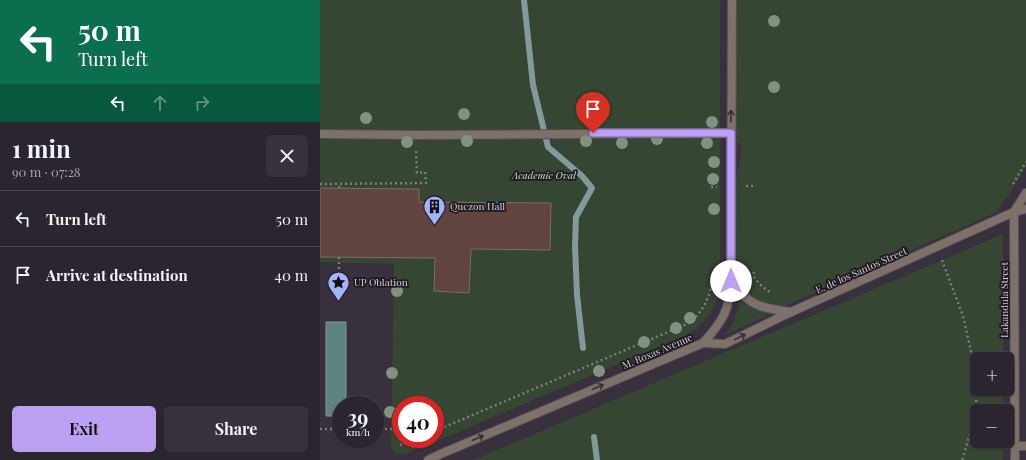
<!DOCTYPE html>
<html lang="en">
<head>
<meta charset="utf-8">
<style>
	:root { --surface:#2a252e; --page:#36313a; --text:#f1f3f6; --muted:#a5a5aa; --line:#46424a; --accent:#bca0f2 }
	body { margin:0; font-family:"Playfair Display",serif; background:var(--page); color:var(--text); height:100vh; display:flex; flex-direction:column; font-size:15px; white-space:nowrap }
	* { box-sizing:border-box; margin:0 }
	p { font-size:13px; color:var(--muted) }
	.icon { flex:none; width:22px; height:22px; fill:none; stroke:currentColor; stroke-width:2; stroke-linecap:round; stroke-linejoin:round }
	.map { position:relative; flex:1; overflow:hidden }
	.side { display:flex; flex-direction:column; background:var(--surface); width:320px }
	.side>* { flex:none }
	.hud { background:#0b6e4f; color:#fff; overflow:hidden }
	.controls { position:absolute; left:650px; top:352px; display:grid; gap:8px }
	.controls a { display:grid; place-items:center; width:44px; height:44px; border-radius:6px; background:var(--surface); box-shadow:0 1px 3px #0004,0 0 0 1px var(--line); font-size:20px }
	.speed { position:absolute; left:12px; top:396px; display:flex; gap:8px; font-size:20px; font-weight:700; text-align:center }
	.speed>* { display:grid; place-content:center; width:52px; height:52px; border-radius:50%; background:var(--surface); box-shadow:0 1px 3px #0004,0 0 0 1px var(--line); line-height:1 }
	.speed small { font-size:10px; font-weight:400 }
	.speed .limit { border:6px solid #d22; background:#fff; color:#111 }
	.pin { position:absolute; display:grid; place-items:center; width:34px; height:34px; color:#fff; margin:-41px -17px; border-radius:50% 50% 50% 0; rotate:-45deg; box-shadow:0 0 4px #0007 }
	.pin .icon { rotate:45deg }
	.me { position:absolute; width:44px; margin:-22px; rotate:0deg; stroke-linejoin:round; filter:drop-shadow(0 0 3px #0008) }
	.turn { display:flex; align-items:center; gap:14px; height:84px; padding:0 12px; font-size:18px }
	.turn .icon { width:52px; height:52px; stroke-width:2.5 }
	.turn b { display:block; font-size:28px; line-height:34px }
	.lanes { display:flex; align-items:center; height:38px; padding:0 12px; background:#0003; justify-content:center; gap:20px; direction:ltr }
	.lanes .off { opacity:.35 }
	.round { display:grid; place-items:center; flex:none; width:42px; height:42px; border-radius:6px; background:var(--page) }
	.overview { display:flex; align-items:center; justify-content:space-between; height:68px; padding:0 12px }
	h1 { font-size:24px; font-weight:700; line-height:30px }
	.cta { display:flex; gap:8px; margin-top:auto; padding:8px 12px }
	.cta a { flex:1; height:46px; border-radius:6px; background:var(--accent); color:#111; font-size:16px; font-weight:700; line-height:46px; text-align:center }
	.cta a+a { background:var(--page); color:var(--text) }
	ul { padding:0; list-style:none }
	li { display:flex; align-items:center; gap:12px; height:56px; padding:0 12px; border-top:1px solid var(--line) }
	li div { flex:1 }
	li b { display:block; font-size:15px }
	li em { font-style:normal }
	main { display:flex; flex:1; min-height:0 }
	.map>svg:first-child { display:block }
	.green { fill:#354632; fill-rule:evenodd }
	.water { fill:#5d8282; stroke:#829a9c }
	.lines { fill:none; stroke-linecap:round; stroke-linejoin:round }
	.stream { stroke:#829a9c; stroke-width:6 }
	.building { fill:#60443d; stroke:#7e6d68 }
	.service-casing { stroke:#554e59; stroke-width:10 }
	.minor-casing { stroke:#554e59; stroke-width:10 }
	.tertiary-casing { stroke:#554e59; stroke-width:10 }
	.path { stroke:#807a84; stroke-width:2.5; stroke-dasharray:2 3; stroke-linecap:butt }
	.service { stroke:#7d716a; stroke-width:8 }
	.minor { stroke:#7d716a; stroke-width:8 }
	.tertiary { stroke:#7d716a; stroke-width:8 }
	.tree { fill:#819380 }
	.oneway { stroke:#363032 }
	.route-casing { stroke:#7a689d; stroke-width:10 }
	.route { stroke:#bca0f2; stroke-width:7 }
	.labels { text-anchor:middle; stroke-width:3.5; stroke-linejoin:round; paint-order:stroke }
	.park-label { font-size:10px; font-style:italic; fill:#bde3b7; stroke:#1e1a20 }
	.poi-label { font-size:10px; fill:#d7d2da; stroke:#1e1a20; text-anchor:start }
	.street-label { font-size:10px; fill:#d7d2da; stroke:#1e1a20 }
</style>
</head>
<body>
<main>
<section class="side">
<div class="hud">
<div class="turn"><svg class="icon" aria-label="left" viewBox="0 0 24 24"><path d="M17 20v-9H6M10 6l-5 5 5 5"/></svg><div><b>50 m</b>Turn left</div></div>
<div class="lanes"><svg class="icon" aria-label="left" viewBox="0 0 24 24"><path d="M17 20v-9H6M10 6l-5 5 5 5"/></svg><svg class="icon off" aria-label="ahead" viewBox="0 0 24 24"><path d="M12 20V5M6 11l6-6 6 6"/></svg><svg class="icon off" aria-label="right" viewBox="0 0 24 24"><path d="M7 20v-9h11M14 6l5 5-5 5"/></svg></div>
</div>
<div class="overview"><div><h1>1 min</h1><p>90 m · 07:28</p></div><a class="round"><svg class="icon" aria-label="close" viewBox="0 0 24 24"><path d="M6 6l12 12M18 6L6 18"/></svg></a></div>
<ul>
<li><svg class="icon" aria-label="left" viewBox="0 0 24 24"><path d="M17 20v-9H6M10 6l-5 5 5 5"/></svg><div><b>Turn left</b></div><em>50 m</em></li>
<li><svg class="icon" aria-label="arrive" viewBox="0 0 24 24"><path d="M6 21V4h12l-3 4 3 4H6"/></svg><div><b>Arrive at destination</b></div><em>40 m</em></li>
</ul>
<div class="cta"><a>Exit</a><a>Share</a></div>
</section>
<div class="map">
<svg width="706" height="460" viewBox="0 0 706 460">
	<rect width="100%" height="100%" fill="#38313d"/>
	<path class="green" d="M0,0H400V290C395,309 385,325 367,335L105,446L85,454H76L71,448L74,264L0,262ZM81,405H115V439H81Z
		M416,0H706V166L690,193L675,213L460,308L438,303L418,286L415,275V186L422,147L416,141Z
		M683,234V359H657V389H683V411H657V441H683V460H154Z
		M420,294C429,310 438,311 455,312L405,335C415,323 419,309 420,294Z"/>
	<path class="water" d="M6,322H26V405H21V416H6Z"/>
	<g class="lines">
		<path class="stream" d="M204,0L213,85L228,147L262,176L272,188L256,217L255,246L257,295L263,348
			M274,437L277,460"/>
	</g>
	<path class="building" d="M0,188L99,189V202L231,203L230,250L151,249L149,293L114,291L115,258L0,257Z"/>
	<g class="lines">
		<defs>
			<path id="service" d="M0,134L96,135L411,133
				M383,343L405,344L471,312"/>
			<path id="minor" d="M694,212L695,460
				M694,212L706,193
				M471,312L694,212L706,209
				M695,446H706"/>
			<path id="tertiary" d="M411,281C432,308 439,307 471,312
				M108,460L123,453L383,343C402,322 410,310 411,281L412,0"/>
		</defs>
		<use href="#service" class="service-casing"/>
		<use href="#minor" class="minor-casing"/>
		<use href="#tertiary" class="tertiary-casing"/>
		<path class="path" d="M0,184L106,183L105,172L97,173L96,150
			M693,184L706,162
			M426,186H434
			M391,187H397
			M19,188L20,184
			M19,257V274
			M622,260L643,316L651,351L656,396L657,412L642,460
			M434,272L433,275C437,282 443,288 450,292
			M0,429H21
			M55,429H80
			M115,431L369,323C381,313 388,302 391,286
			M80,445L95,439"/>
		<use href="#service" class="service"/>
		<use href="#minor" class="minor"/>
		<use href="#tertiary" class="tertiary"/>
	</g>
	<g class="tree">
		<circle cx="454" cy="21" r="6"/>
		<circle cx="454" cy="87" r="6"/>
		<circle cx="144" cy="114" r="6"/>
		<circle cx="46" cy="118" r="6"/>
		<circle cx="392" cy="122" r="6"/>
		<circle cx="337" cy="139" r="6"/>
		<circle cx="147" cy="141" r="6"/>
		<circle cx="266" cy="141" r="6"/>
		<circle cx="87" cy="142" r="6"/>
		<circle cx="302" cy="143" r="6"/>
		<circle cx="387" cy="143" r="6"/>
		<circle cx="394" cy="162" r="6"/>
		<circle cx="393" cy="179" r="6"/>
		<circle cx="394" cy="209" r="6"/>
		<circle cx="77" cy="291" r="6"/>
		<circle cx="370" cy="318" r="6"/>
		<circle cx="356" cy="328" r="6"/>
		<circle cx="324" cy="342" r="6"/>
		<circle cx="279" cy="371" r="6"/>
		<circle cx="72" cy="373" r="6"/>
		<circle cx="70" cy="412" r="6"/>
	</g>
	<defs><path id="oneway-shaft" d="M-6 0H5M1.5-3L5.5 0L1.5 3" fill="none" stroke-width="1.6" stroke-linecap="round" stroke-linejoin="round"/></defs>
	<g class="oneway">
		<use href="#oneway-shaft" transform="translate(411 116) rotate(-90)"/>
		<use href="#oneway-shaft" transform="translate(420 337) rotate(-26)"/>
		<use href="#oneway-shaft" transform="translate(278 387) rotate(-23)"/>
		<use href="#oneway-shaft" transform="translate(158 438) rotate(-23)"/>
	</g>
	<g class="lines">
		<defs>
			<path id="route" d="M273,133H411V281"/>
		</defs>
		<use href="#route" class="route-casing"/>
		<use href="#route" class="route"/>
	</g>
	<defs>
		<symbol id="building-pin" viewBox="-11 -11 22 30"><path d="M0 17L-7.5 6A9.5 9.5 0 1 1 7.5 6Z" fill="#a4b2fc" stroke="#1e1a20"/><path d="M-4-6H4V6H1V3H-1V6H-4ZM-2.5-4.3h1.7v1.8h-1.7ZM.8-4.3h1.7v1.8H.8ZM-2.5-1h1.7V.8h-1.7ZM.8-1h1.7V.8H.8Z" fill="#111"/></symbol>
		<symbol id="sight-pin" viewBox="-11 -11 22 30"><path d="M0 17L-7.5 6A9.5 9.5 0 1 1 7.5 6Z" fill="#a4b2fc" stroke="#1e1a20"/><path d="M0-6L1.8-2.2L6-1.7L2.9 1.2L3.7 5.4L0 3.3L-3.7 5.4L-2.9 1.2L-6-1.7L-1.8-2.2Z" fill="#111"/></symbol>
	</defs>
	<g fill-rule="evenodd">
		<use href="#building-pin" x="102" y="194" width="25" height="34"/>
		<use href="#sight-pin" x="6" y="270" width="25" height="34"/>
	</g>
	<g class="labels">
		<g class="park-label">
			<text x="224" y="179">Academic Oval</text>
		</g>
		<g class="poi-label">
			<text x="130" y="210">Quezon Hall</text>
			<text x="34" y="286">UP Oblation</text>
		</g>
		<g class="street-label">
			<text transform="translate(541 270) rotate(-24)" y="4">E. de los Santos Street</text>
			<text transform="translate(684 300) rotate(-90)" y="4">Lakandula Street</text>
			<text transform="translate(337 351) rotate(-23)" y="4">M. Roxas Avenue</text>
		</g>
	</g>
</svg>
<div class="controls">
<a>+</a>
<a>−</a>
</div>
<div class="speed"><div>39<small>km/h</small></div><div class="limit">40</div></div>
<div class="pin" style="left:273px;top:133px;background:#d93025"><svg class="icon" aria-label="arrive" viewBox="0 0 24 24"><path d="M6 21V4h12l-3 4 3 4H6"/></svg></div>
<svg class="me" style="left:411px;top:281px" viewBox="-20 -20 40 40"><circle r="19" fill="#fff"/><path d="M0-13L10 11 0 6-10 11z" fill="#bca0f2"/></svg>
</div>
</main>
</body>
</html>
